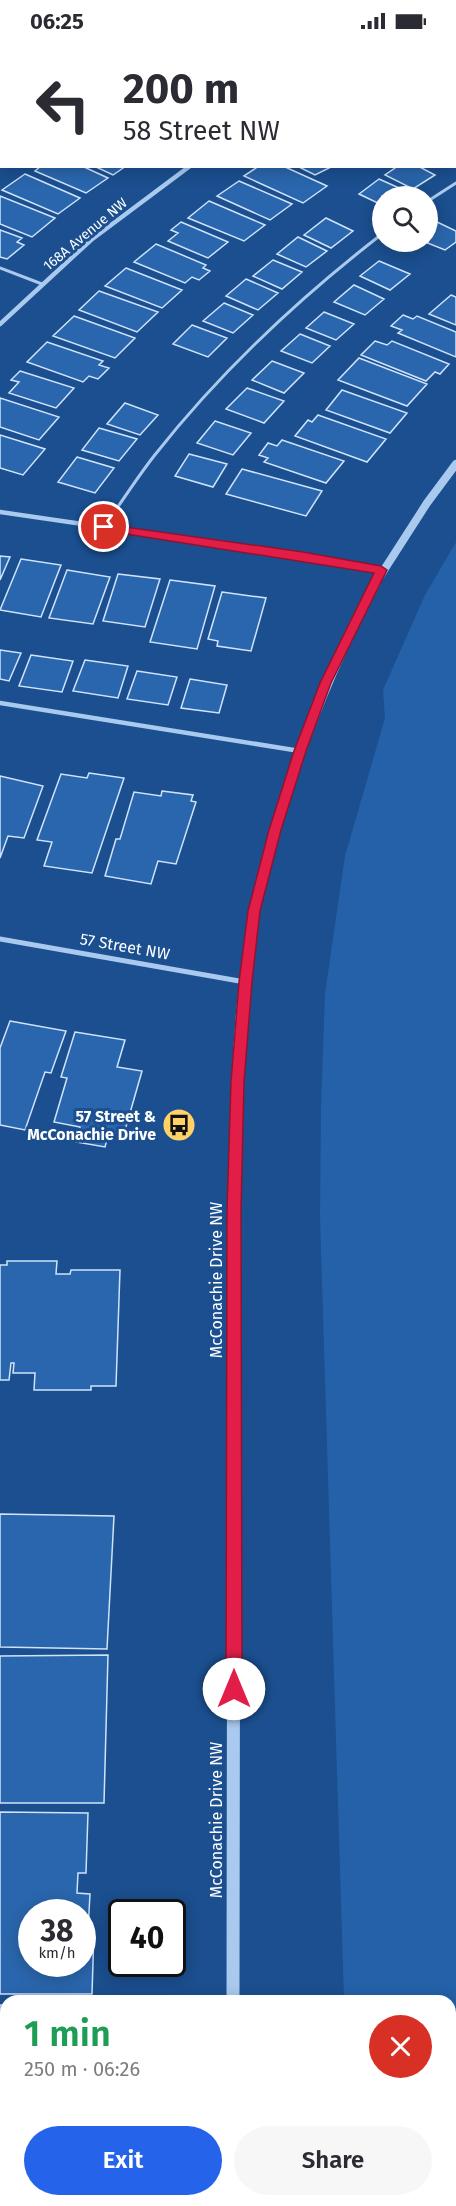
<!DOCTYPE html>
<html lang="en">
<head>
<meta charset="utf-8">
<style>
	:root { --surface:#fff; --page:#f7f7f7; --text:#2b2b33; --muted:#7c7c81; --accent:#2563eb }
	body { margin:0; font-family:"Fira Sans",sans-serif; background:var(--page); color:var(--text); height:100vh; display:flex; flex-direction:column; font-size:22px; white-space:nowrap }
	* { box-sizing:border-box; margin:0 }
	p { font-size:20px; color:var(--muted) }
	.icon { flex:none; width:33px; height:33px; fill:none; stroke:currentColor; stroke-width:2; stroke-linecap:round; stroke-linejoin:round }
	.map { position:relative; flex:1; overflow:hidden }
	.panel { position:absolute; left:0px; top:1953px; width:456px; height:212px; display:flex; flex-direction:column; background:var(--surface); border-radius:18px 18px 0 0; box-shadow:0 3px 15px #0003 }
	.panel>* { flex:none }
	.banner { position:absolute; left:0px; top:0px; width:456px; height:126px; box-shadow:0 3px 15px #0003; background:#fff; color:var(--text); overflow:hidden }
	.buttons { position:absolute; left:372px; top:144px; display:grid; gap:12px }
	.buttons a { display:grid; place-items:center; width:66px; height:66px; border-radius:50%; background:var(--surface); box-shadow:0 3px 15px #0003; font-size:30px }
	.speed { position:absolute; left:18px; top:1857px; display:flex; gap:12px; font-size:30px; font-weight:700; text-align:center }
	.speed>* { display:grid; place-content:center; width:78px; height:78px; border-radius:50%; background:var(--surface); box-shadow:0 3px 15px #0003; line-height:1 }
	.speed small { font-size:15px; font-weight:400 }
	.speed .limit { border:3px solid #111; border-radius:9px; background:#fff; color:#111 }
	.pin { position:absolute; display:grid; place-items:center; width:51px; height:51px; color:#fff; margin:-26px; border:3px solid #fff; border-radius:50%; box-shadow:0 2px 6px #0007 }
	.me { position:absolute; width:66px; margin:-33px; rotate:0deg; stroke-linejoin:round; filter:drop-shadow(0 0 4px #0008) }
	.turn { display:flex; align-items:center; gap:21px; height:126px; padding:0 24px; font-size:27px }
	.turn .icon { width:78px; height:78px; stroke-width:2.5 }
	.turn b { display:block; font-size:42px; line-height:51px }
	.round { display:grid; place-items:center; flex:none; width:63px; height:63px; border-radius:32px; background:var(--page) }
	.headline { display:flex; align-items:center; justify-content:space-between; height:102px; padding:0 24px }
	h1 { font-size:36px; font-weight:600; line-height:45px; color:#1e9e55 }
	.primary-button { display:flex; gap:12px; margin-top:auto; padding:12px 24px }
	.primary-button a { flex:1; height:69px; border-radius:36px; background:var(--accent); color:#fff; font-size:24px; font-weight:600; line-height:69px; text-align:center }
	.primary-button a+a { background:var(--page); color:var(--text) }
	.status { display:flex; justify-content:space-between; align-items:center; height:42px; padding:0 30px; background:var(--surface); direction:ltr }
	.status svg { height:16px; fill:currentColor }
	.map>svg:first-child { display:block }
	.green { fill:#2461a8 }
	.building { fill:#2a66ad; stroke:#cfe3fa; stroke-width:1.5; fill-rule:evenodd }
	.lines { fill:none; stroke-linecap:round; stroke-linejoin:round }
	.service-far1 { stroke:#a9c9ee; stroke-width:3 }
	.service { stroke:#a9c9ee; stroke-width:4.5 }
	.minor-far1 { stroke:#a9c9ee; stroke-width:4.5 }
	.minor { stroke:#a9c9ee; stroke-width:5 }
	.tertiary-far2 { stroke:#a9c9ee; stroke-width:8 }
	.tertiary-far1 { stroke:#a9c9ee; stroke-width:10 }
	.tertiary { stroke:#a9c9ee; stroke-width:13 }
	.route { fill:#e11d48; stroke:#92132f; stroke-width:1.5 }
	.labels { text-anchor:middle; stroke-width:6; stroke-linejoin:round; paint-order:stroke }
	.far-street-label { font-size:14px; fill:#fff; stroke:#1b4f8f }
	.street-label { font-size:16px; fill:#fff; stroke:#1b4f8f }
	.poi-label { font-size:16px; font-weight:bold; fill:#fff; stroke:#1b4f8f; text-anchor:end }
</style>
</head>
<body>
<div class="status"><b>06:25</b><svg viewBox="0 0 49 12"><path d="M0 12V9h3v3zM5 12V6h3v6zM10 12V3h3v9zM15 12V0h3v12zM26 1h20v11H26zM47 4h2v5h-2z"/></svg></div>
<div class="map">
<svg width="456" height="2164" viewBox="0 0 456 2164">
	<rect width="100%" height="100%" fill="#1b4f8f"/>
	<path class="green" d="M456,500V2164H350L349,2159L450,2158V1959H344L320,1175L321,1065L325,951L345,814L385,676L383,648L425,553Z"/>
	<path class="building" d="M41,124H82L108,136L86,151L35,129Z
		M94,124H126L113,133Z
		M259,124H283L327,144L303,161L244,134Z
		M297,124H333L315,133Z
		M398,124H418L435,133L413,147L385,133Z
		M25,132L80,156L58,172L2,148Z
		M379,137L408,150L402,154H382V163L359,152Z
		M239,139L292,162L270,178L217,154Z
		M0,154L55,176L32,195L0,182Z
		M209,159L265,183L244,199L188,176Z
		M326,176L353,189L331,206L304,193Z
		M435,179L456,189V200L445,208L425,200H428V185Z
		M181,180L228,200L208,216L168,199L178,191L171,188Z
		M0,188L22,196L17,200L24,203L7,217L0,215Z
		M298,195L327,209L306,225L277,212Z
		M156,202L206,223L203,226L210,229L199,238L192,235L185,241L134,220Z
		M273,218L302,230L282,247L253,234Z
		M379,219L410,232L390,248L360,234Z
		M126,226L182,248L162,266L105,244Z
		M246,237L278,251L258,268L226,254Z
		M354,243L384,257L365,273L334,260Z
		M99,249L158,270L137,290L79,268Z
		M451,253L456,255V283L429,272Z
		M224,261L253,273L233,291L203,279Z
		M324,270L354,282L336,298L306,286Z
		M403,273L413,277L417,274L456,290V315L398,291L402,288L391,284Z
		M74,274L135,296L115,316L53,294Z
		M192,283L227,296L208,315L173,302Z
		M300,292L330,304L312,321L281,309Z
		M375,299L387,303L392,299L449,322L440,332L435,330L426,339L361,313Z
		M47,300L103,319L99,323L109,326L98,337L89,334L83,340L27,320Z
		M359,316L427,342L407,364L338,338Z
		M272,319L304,331L284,351L252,338Z
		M20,329L74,346L56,366L9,351L19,340L11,338Z
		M247,346L284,359L264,381L226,367Z
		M342,348L407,371L390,391L326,368Z
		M0,356L59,375L39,398L0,385Z
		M125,361L158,373L140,393L107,382Z
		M318,373L386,397L367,420L295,394L308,378L312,380Z
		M215,379L251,391L233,413L197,401Z
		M99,386L137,397L119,419L82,408Z
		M0,393L45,407L23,433L0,426Z
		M282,398L344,419L326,441L264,420L268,416L259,413L268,401L277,404Z
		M189,412L227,422L213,445L175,434Z
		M77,415L114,426L95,451L58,440Z
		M242,427L322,449L306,474L226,452Z
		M0,514L10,515L0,538Z
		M21,517L61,523L41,575L0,568Z
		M67,528L110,535L93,582L49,576Z
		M118,532L160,537L145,585L103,579Z
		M170,538L215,544L197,607L150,600Z
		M222,550L266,556L251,609L217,604L218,599L208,597Z
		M0,608L21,611L9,639L0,637Z
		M31,613L73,619L62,650L19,644Z
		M85,618L128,624L118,656L73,649Z
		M137,629L177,635L168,663L127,657Z
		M190,637L227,643L219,671L181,666Z
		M89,731L124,736L92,831L44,824L52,800L37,798L61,732L87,736Z
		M0,734L43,744L24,796L8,794L0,816Z
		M162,749L193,753L191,759L196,760L176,822L158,819L151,842L105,834L116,797H120L134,750L161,754Z
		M10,979L66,989L51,1031L45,1030L25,1088L0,1083V1006Z
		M75,990L125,998L117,1025L142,1029L124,1092L109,1090L105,1105L76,1100L80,1085L54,1080L67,1036L61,1035Z
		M7,1219H57L56,1232H70L71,1228H120L116,1344H91V1348H34L35,1331H13L14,1321H11L9,1338H0V1223H7Z
		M0,1472L114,1474L107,1607L0,1605Z
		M108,1613L104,1761H0V1614Z
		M0,1770L88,1771L86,1831H78L77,1851L90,1852L88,1888H94L92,1952H0ZM32,1870H82V1922H32Z
		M0,1963H6V2158H74V2164H0Z"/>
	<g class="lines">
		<path class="service-far1" d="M112,2L114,0
			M428,159L456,141
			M0,226L42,242
			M104,485C121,461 136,437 154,414C220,330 298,257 382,192"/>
		<path class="service" d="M0,661L300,709"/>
		<path class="minor-far1" d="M398,2L401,0
			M0,282L91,198L190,124
			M0,470L303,514L381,528"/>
		<path class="minor" d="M0,897L245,940"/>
		<path class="tertiary-far2" d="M375,542L427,461L456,422"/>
		<path class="tertiary-far1" d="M234,1246C234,1122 232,994 254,871C260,837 271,803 281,770C305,690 336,614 376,540"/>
		<path class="tertiary" d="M233,1959L234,1245
			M232,2158V2164"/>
	</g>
	<path class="route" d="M104,482L303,510L381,524L387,528L331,641L306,709L281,788L260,869L252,940L244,1040L241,1168L242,1647L239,1653L234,1655L228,1653L226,1647L227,1168L231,1040L239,940L248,869L269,788L294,709L320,641L374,531L101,488V483Z"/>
	<defs>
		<symbol id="bus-disc" viewBox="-11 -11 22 22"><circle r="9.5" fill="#ffd166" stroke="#1b4f8f"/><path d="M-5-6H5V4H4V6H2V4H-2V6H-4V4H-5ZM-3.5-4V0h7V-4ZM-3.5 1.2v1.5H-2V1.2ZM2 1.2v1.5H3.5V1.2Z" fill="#111"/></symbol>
	</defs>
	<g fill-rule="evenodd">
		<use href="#bus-disc" x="160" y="1064" width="38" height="38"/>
	</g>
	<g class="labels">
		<g class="far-street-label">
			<text transform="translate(85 192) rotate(-40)" y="5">168A Avenue NW</text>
		</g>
		<g class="street-label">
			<text transform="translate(125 904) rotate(10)" y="6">57 Street NW</text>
			<text transform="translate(216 1238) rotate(-90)" y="6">McConachie Drive NW</text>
			<text transform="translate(216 1778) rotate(-90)" y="6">McConachie Drive NW</text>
		</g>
		<g class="poi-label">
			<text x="156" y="1080">57 Street &amp;<tspan x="156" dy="18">McConachie Drive</tspan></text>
		</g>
	</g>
</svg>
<div class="buttons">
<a><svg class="icon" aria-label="search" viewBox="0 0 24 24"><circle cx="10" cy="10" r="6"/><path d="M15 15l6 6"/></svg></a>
</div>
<div class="speed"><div>38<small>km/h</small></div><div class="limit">40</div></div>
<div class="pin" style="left:104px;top:485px;background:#d93025"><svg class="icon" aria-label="arrive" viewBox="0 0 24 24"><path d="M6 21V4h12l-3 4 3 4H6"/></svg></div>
<svg class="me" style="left:234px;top:1647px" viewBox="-20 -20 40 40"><circle r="19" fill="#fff"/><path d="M0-13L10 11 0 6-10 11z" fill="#e11d48"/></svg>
<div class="banner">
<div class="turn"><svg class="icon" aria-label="left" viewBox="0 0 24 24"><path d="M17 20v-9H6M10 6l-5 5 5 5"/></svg><div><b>200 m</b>58 Street NW</div></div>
</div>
<section class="panel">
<div class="headline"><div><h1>1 min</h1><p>250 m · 06:26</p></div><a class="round" style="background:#d93025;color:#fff"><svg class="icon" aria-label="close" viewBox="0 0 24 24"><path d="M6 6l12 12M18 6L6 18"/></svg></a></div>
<div class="primary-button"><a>Exit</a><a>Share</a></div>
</section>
</div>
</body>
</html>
